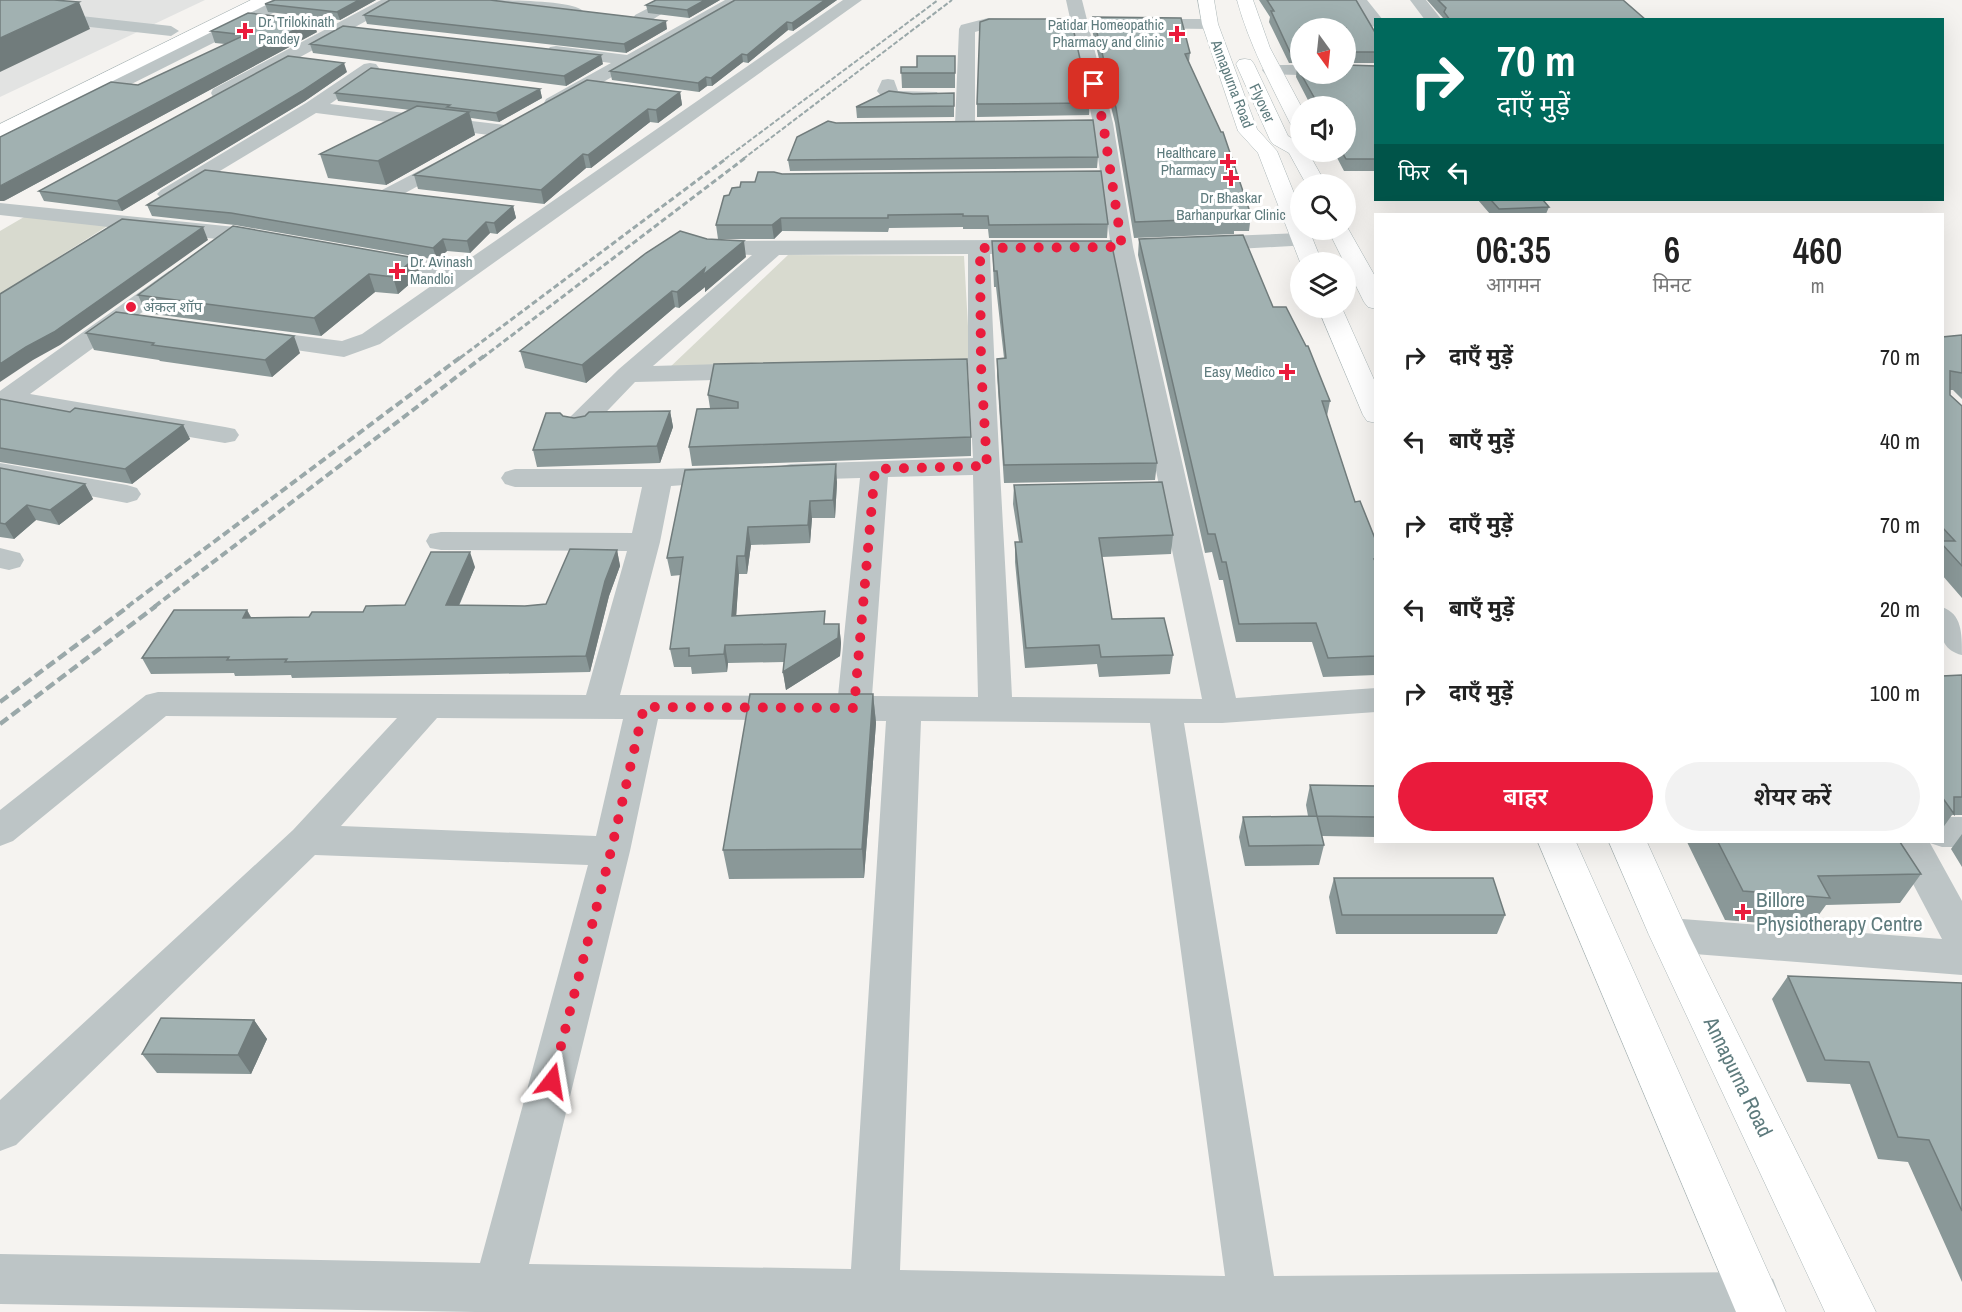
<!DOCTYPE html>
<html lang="hi">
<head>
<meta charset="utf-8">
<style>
	:root { --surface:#fff; --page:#f2f2f2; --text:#222; --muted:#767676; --accent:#ea1b3c }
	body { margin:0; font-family:"Archivo Narrow","Noto Sans Devanagari",sans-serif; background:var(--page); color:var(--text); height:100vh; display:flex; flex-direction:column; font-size:22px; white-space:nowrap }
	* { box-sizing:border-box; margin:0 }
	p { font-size:20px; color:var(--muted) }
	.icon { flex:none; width:33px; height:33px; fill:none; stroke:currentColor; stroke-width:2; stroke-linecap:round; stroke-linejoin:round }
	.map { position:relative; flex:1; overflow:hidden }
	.sheet { position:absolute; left:1374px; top:213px; width:570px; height:630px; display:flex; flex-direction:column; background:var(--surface); border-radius:0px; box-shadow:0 6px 24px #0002 }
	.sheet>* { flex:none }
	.guide { position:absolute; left:1374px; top:18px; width:570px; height:183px; border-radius:0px; box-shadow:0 6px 24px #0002; background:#00695c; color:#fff; overflow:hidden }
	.needle { width:39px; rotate:165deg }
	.fabs { position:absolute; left:1290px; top:18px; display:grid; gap:12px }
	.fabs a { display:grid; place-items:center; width:66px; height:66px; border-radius:50%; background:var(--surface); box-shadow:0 6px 24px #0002; font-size:30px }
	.pin { position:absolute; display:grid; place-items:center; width:51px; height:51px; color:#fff; margin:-26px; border-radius:12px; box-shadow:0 3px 9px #0006 }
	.me { position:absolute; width:66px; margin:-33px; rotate:14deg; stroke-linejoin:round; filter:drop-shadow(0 0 4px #0008) }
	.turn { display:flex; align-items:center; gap:21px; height:126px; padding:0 24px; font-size:27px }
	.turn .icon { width:78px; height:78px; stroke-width:2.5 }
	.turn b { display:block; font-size:42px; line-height:51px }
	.then { display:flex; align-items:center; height:57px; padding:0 24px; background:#0003; gap:12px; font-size:22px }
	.eta { display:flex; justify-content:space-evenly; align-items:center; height:102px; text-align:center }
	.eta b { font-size:36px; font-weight:600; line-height:42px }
	.cta { display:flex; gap:12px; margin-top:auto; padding:12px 24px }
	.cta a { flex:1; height:69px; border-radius:36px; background:var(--accent); color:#fff; font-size:24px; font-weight:600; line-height:69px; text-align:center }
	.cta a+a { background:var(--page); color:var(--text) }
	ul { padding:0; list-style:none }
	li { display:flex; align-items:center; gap:18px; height:84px; padding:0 24px }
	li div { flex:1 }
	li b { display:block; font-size:22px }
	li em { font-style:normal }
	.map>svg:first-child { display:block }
	.built { fill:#e2e3e2 }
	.green { fill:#d8dacf }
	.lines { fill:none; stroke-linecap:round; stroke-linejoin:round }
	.secondary-casing { stroke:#adb8b9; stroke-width:1 }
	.street { fill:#bdc5c6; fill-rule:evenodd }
	.secondary { fill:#fff; fill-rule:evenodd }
	.rail-far3 { stroke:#9aa8a9; stroke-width:2; stroke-dasharray:5 2; stroke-linecap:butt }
	.rail-far2 { stroke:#9aa8a9; stroke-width:3; stroke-dasharray:6 3; stroke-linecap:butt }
	.rail-far1 { stroke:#9aa8a9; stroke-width:4; stroke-dasharray:8 4; stroke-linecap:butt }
	.rail { stroke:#9aa8a9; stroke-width:4.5; stroke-dasharray:10 4.5; stroke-linecap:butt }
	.wall { fill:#8a9898 }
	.shaded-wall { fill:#717c7c }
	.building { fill:#a1b1b1; stroke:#717c7c; stroke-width:1.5 }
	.route { stroke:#ea1b3c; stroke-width:10; stroke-dasharray:0 18 }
	.poi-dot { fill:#ea1b3c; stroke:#fff; stroke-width:2 }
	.labels { text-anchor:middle; stroke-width:6; stroke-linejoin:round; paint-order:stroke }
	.far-poi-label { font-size:15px; fill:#5e7b7d; stroke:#fff; text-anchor:start }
	.far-street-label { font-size:15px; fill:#5e7b7d; stroke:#fff }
	.near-poi-label { font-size:21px; fill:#5e7b7d; stroke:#fff; text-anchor:start }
	.near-street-label { font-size:21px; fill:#5e7b7d; stroke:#fff }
</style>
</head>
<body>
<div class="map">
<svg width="1962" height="1312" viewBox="0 0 1962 1312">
	<rect width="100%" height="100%" fill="#f5f3f0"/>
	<path class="built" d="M0,0H205L0,97Z"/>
	<path class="green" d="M36,210L117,220L0,294V231Z
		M788,255L964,256L970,361L668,369Z"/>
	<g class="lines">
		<defs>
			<path id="secondary" d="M251,0H272L270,3L0,137V124Z
				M1198,0H1214L1218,24L1257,129L1277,151L1300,208V230H1309L1322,262H1300L1258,153L1238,131L1202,24Z
				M1237,0H1253L1270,48L1301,106L1300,129L1293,127L1290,123C1270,83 1249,44 1237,0Z
				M1245,59L1251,60L1254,64L1288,136L1300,143V152H1308L1326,184H1306L1289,153L1273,144L1270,140L1236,64L1239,60Z
				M1346,225L1376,278V309L1368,307L1364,302L1328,230H1346Z
				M1318,308H1342L1376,384V423L1367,421L1363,415Z
				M1538,842H1576L1786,1312H1736Z
				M1609,842H1647L1689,935L1876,1312H1825L1649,935Z"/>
		</defs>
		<use href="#secondary" class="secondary-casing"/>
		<path class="street" d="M274,0H295L293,3L0,150V136Z
			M381,0H401L399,3L227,97H213L211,93L213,89Z
			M484,0C502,0 573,0 583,11L575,16L492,5Z
			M664,0H684L647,23H635L633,19L635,15Z
			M725,0H745L560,107H546L544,103L546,99L611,63L550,55L547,51L550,47L556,46L627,55Z
			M843,0H862L380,344L344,357L254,344L245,342L242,337L245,332L254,330L342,341L362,334L444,277L364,263L361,258L364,253L372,251L459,266Z
			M1066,0H1082L1113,123L1133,247L1236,698L1376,688V712L1222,723H1184L1274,1276L1755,1272L1773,1279L1780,1297L1774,1312H475L0,1304V1254L480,1263L588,865L315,855L16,1145L0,1151V1100L293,830L397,718L166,716L13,841L0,846V810L146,695L158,692L586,695L627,551L441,550L430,548L426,541L430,534L441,532L632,533L642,487H515L505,484L501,478L505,472L515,469H658L727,467L737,469L741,475L737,481L671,486L660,542L620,695L838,696L860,478L791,480L781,478L777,472L781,466L791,464L973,458L968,367V254L779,255L653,366L757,363L766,366L770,371L766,376L757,379L635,382L588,431L578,433L568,431L564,425L568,419L619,369L752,255L709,253L706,248L709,243L717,241L1039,240L1047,242L1050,247L1047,252L990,254C995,402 1005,550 1012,697L1202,699L1111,247L1093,123ZM973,475L978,697L872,696L888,477ZM437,718L623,719L596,836L341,826ZM658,719L886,721L851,1269L529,1264L630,851ZM921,721L1150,723L1225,1276L900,1270Z
			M1350,0H1367L1383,20H1376V27L1370,26Z
			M1410,0H1426L1442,20H1425Z
			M0,7L171,26L179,31L171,36L0,17Z
			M988,18L1024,19L1032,24L1024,29L989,28L975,32V125L972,129H958L955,125L959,29L961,25Z
			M1139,19H1210L1218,24L1210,29L1133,28L1131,24Z
			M370,63L376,64L379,68L376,72L330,104L505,125L512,127L515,131L512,135L505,137L316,113L175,198L168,200L161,198L157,194L161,190L306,103L364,64Z
			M1271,65H1300V74H1307L1300,75L1265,74L1262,70L1265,66Z
			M888,79L894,80L898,91L937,92L939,96L937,100C920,104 888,107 877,91L882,80Z
			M455,152L462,154L465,158L462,162L396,198L389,200L382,198L378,194L382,190Z
			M0,203L235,227L276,235L279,240L276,245L268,247L235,241L0,215Z
			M1301,233L1309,235L1312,240L1309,245L1201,251L1193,249L1190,244L1193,239L1201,237Z
			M177,269L185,271L189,276L185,281L30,394L225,427L235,429L239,435L235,441L225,443L12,407L0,411V391L169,271Z
			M0,463L127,485L137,488L141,494L137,500L127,503L0,479Z
			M0,548L20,553L24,560L20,567L9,570L0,568Z
			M1942,607C1962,614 1962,633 1962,655C1936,648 1942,629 1942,607Z
			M1942,817H1962V847H1942L1930,843L1962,901V975L1669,952L1655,947L1649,935L1655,923L1669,918L1942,939L1891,842H1942Z"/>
		<use href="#secondary" class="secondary"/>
		<path class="rail-far3" d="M725,159L938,0
			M743,159L952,0"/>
		<path class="rail-far2" d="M460,358L727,158
			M482,358L745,158"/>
		<path class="rail-far1" d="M127,607L462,356
			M154,607L484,356"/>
		<path class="rail" d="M0,702L129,606
			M0,724L156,606"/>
	</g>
	<path class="wall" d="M376,0L340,20L268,12L265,4Z
		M720,0L689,18L648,13L646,5Z
		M735,0H837L793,31L788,30L748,63L743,62L712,86H707L699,92L612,80L610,71Z
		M1259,0H1356L1376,34V63H1346L1300,28V63H1289L1269,22L1270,17Z
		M1427,0H1623L1646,20H1443V18Z
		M364,15L667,29L626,53L367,24Z
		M1093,17L1190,53L1189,62L1251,215L1249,231H1234V234L1134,238L1115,123L1092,30Z
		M211,31L317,32L4,201L225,44L215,43Z
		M310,44L603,64L566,86L313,53Z
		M1297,66H1300V74H1346L1376,66V171H1344L1334,152H1346V106H1311L1296,77Z
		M901,67H917L955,71V88H902Z
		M347,72L305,101L122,211L44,201L39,191Z
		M540,89L542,98L499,122L471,118L475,135L386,185L328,178L320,154L410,110L338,101L335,93Z
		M680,92L682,105L658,123L650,122L591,168H586L544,204L418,189L414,175Z
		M954,93V117L857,118L856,107L913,94Z
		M1090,103L1089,115L977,117V104Z
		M836,123L1098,157L1097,168L790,171L788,160Z
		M782,174L1108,224L1107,238H989L988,229H963V227L889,228L888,232L782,231L774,239H718L716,225L729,195L740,187Z
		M1478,200H1543L1549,207L1546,214H1490Z
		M147,205L513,206L516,218L497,234L490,233L470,253L447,251L437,260L235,225L152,216Z
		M233,226L420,275L398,294L375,292L321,336L146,313L138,295Z
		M1139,239L1273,307L1330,401L1327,416L1355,502L1376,541V675L1323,677L1312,642H1236L1223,580H1219L1212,552L1205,553L1138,255Z
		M992,241L1157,463L1155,480L1004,483L997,375V359L1004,358L996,287H994Z
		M746,257L705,292V287L679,308L675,307L586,383L525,368L520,351Z
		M86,333L300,353L272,377L160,361L159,360L94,350Z
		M1962,335V399L1953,390H1950V395L1962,406V598L1942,575V337Z
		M708,395L971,437V456L692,466L689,447L710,408Z
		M0,399L70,412L183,425L190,439L132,484L0,462Z
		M670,411L673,427L660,463L537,467L533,450L563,416L574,418Z
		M0,468L85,484L93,499L59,525L36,520L14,539L0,537Z
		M837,482L835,518H812L810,543L751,545L747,574H739L736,616L826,624H839L841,643L840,656L786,690L783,672L784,662L728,663L727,672L692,674L691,667H674L670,649L681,575L671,576L667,558Z
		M1014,485L1173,535L1171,554L1102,557L1112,619L1173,655L1170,674L1099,677L1097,664L1025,668L1015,562V542H1019L1013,504Z
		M617,550L620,566L609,596L590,672L292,678L291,675L235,676L234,673L151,674L142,658L247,610L251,617H309L363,612L405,605L475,567L459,606H525L546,604Z
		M1962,675V815H1952L1942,829V676Z
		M873,694L876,723L864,878L729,879L723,850Z
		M1310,785L1376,786V837L1322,836L1324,845L1319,865L1245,866L1239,837L1243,817L1308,816L1306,805Z
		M1962,834V867L1951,849Z
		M1687,842H1900L1921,874L1900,903L1826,905L1810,927L1725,920Z
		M1334,878L1505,915L1497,934H1336L1329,897Z
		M1788,976L1962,983V1282L1908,1162L1878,1159L1850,1084L1807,1082L1772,999Z
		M254,1020L267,1039L251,1074L157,1073L142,1054Z"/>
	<path class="shaded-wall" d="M359,0H376L340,20L337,12Z
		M705,0H720L689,18L687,10Z
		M825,0H837L793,31L792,23Z
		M79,2L90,29L0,72V38Z
		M313,20L317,32L4,201H0V186Z
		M666,21L667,29L626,53L624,44Z
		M787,22L788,30L748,63L747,55Z
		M742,54L743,62L712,86L711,78Z
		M601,55L603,64L566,86L564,76Z
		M344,63L347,72L305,101L122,211L117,201Z
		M706,77L707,86L699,92L698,83Z
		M540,89L542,98L499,122L496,113Z
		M680,92L682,105L658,123L656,110Z
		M648,109L650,122L591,168L588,155Z
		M469,112L475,135L386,185L378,161Z
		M583,154L586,168L544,204L541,190Z
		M513,206L516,218L497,234L494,223Z
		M781,218L782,231L774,239L772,225Z
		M486,222L490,233L470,253L467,241Z
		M203,227L208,240L60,345L33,360L0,382V364Z
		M443,239L447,251L437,260L433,248Z
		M744,241L746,257L705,292V287L679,308L677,292L705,268Z
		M415,258L420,275L398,294L393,277Z
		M369,274L375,292L321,336L314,318Z
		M672,291L675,307L586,383L582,365Z
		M294,336L300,353L272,377L265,360Z
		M670,411L673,427L660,463L657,446Z
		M183,425L190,439L132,484L125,469Z
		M836,464L837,482L835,518L833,500Z
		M85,484L93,499L59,525L50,510Z
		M810,501L812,518L810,543L808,525Z
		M27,505L36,520L14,539L5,524Z
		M748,527L751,545L747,574L745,556Z
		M617,550L620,566L609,596L590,672L586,656L605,581Z
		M470,552L475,567L452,621L446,605Z
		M737,556L739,574L735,634L732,616Z
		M247,610L255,626L243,618Z
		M839,624L841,643L840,656L786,690L783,672Z
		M725,645L728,663L727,672L724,654Z
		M873,694L876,723L864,878L862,849Z
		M254,1020L267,1039L251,1074L238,1055Z"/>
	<path class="building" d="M0,0H54L79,2L0,38Z
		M275,0H359L337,12L265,4Z
		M390,0H490L666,21L624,44L364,15Z
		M656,0H705L687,10L646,5Z
		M735,0H825L792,23L787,22L747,55L742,54L711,78L706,77L698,83L610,71Z
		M1267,0H1356L1376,34V52H1348L1346,61V28H1300V52H1290L1271,11H1274Z
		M1438,0H1623L1646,20H1450L1444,12L1446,8Z
		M248,13L313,20L0,186V137L111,82L138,85L245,35L211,31Z
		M1093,17L1181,18L1190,53L1185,54L1221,132H1223L1251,215H1235L1236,218L1135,222L1116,108Z
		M989,19H1071L1090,103L977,104L980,22Z
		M343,26L601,55L564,76L310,44Z
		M288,56L344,63L302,91L117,201L39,191Z
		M917,56H955V73H901V67H917Z
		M1346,65L1376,66V159H1346L1342,152H1346V106H1319L1301,74H1346Z
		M371,68L540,89L496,113L447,107L450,105L335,93Z
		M587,80L680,92L656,110L648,109L588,155L583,154L541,190L414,175Z
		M889,91L913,94L954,93V106L856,107Z
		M417,106L469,112L378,161L320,154Z
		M1093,120L1098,157L788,160L797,137L828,121L836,123Z
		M205,170L513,206L494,223L486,222L467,241L443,239L433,248L231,213L147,205Z
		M1101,171L1108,224L989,225L988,216H963V214L888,215V218H781L772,225H716L724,196L729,195L732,188L740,187L741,182H755L758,172H774L782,174Z
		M1491,200H1543L1549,207L1499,209Z
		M122,219L203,227L54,332L26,347L0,364V294Z
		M233,226L415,258L393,277L369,274L314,318L138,295Z
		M680,231L707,239L744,241L703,275L705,268L677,292L672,291L582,365L520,351L646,253Z
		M1243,235L1273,307H1286L1306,346H1308L1330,401H1322L1355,502L1360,501L1376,541V559H1374L1376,563V656L1328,658L1316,623L1239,624L1226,562H1222L1215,534H1208L1139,239Z
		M992,241H1111L1157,463L1004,465L997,359L1006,358L997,271H994Z
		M116,312L294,336L265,360L152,345L154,343L86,333Z
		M1962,335V373L1950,371V395L1962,406V566L1942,544V541H1955L1942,527V337Z
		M967,359L971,437L689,447L697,409L738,408V402L708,395L714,364Z
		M0,399L70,412L75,408L183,425L125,469L0,448Z
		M670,411L657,446L533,450L546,413H560L563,416L574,418L585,416L589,412Z
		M836,464L833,500L810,501L808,525L748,527L745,556H737L732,616L825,611L824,624H839L838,638L783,672L786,644L725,645L724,654L689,656V648L670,649L683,557L667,558L685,470Z
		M0,468L85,484L50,510L27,505L5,524L0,523Z
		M1162,482L1173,535L1099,538L1112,619L1164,618L1173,655L1101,657L1099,645L1026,648L1015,542H1022L1014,485Z
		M570,549L617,550L605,581L586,656L285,662L287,659L227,660L229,657L142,658L174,610H247L243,618L309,617L312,612H363L366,606L405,605L431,552H470L446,605L525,606L546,604Z
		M1962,675V797H1954V814L1942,797V676Z
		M750,694H873L862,849L723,850Z
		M1310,785L1376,786V817L1317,816Z
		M1317,816L1324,845L1249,846L1243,817Z
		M1718,842H1900L1921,874L1818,876L1830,898L1743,891Z
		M1334,878H1493L1505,915H1342Z
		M1788,976L1962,983V1211L1929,1140L1898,1137L1869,1062L1825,1060Z
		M161,1018L254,1020L238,1055L142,1054Z"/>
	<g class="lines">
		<path class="route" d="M552,1081L611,851L644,707L854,708L875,469L987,466L981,366L980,248L1122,247L1103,123L1094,84"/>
	</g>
	<g class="poi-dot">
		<path d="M242 22h6v6h6v6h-6v6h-6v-6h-6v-6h6z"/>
		<path d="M1174 25h6v6h6v6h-6v6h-6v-6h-6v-6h6z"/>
		<path d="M1225 153h6v6h6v6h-6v6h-6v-6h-6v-6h6z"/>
		<path d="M1228 169h6v6h6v6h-6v6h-6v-6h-6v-6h6z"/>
		<path d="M394 262h6v6h6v6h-6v6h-6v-6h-6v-6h6z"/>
		<circle cx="131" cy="307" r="6"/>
		<path d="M1284 363h6v6h6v6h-6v6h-6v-6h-6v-6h6z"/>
		<path d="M1740 903h6v6h6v6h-6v6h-6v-6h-6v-6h6z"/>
	</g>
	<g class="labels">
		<g class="far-poi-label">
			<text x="258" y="27">Dr. Trilokinath<tspan x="258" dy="17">Pandey</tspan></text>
			<text x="1164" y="30" text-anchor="end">Patidar Homeopathic<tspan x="1164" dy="17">Pharmacy and clinic</tspan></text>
			<text x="1216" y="158" text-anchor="end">Healthcare<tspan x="1216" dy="17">Pharmacy</tspan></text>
			<text x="1231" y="203" text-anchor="middle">Dr Bhaskar<tspan x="1231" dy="17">Barhanpurkar Clinic</tspan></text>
			<text x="410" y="267">Dr. Avinash<tspan x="410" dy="17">Mandloi</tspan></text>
			<text x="143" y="312">अंकल शॉप</text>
			<text x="1275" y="377" text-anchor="end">Easy Medico</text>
		</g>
		<g class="far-street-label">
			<text transform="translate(1232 84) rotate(69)" y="5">Annapurna Road</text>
			<text transform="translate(1262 103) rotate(65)" y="5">Flyover</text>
		</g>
		<g class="near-poi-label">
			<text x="1756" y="907">Billore<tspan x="1756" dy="24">Physiotherapy Centre</tspan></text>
		</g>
		<g class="near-street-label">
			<text transform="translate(1738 1077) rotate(64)" y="7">Annapurna Road</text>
		</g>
	</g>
</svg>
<div class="fabs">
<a><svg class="needle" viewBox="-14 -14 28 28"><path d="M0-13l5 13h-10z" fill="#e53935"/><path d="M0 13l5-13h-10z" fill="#767676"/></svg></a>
<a><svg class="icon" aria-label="sound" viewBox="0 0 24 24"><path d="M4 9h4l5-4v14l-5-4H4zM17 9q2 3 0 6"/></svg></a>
<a><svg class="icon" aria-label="search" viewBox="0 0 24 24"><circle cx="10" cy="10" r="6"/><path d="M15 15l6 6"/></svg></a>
<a><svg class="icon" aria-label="layers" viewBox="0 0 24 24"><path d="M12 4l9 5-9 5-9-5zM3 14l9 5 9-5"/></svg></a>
</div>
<div class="pin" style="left:1094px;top:84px;background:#d93025"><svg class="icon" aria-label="arrive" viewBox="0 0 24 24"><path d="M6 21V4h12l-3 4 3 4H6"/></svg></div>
<svg class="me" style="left:552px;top:1081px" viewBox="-20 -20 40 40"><path d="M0-17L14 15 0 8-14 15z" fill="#ea1b3c" stroke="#fff" stroke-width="4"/></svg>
<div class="guide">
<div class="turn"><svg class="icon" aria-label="right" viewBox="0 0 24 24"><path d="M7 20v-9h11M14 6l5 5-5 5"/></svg><div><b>70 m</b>दाएँ मुड़ें</div></div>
<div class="then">फिर<svg class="icon" aria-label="left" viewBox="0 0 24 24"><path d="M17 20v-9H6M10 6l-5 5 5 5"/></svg></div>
</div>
<section class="sheet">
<div class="eta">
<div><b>06:35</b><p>आगमन</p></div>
<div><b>6</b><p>मिनट</p></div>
<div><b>460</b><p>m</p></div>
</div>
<ul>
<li><svg class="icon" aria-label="right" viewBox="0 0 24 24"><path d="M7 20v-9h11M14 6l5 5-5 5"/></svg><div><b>दाएँ मुड़ें</b></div><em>70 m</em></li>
<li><svg class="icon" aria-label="left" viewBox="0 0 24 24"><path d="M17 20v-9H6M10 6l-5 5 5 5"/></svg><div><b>बाएँ मुड़ें</b></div><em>40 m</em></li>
<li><svg class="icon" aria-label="right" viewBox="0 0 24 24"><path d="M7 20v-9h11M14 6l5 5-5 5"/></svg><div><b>दाएँ मुड़ें</b></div><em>70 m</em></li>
<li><svg class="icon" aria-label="left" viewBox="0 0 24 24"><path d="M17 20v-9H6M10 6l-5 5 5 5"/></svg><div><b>बाएँ मुड़ें</b></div><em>20 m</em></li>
<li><svg class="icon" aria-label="right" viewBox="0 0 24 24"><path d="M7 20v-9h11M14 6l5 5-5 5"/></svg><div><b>दाएँ मुड़ें</b></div><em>100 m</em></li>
</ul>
<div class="cta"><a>बाहर</a><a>शेयर करें</a></div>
</section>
</div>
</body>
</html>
